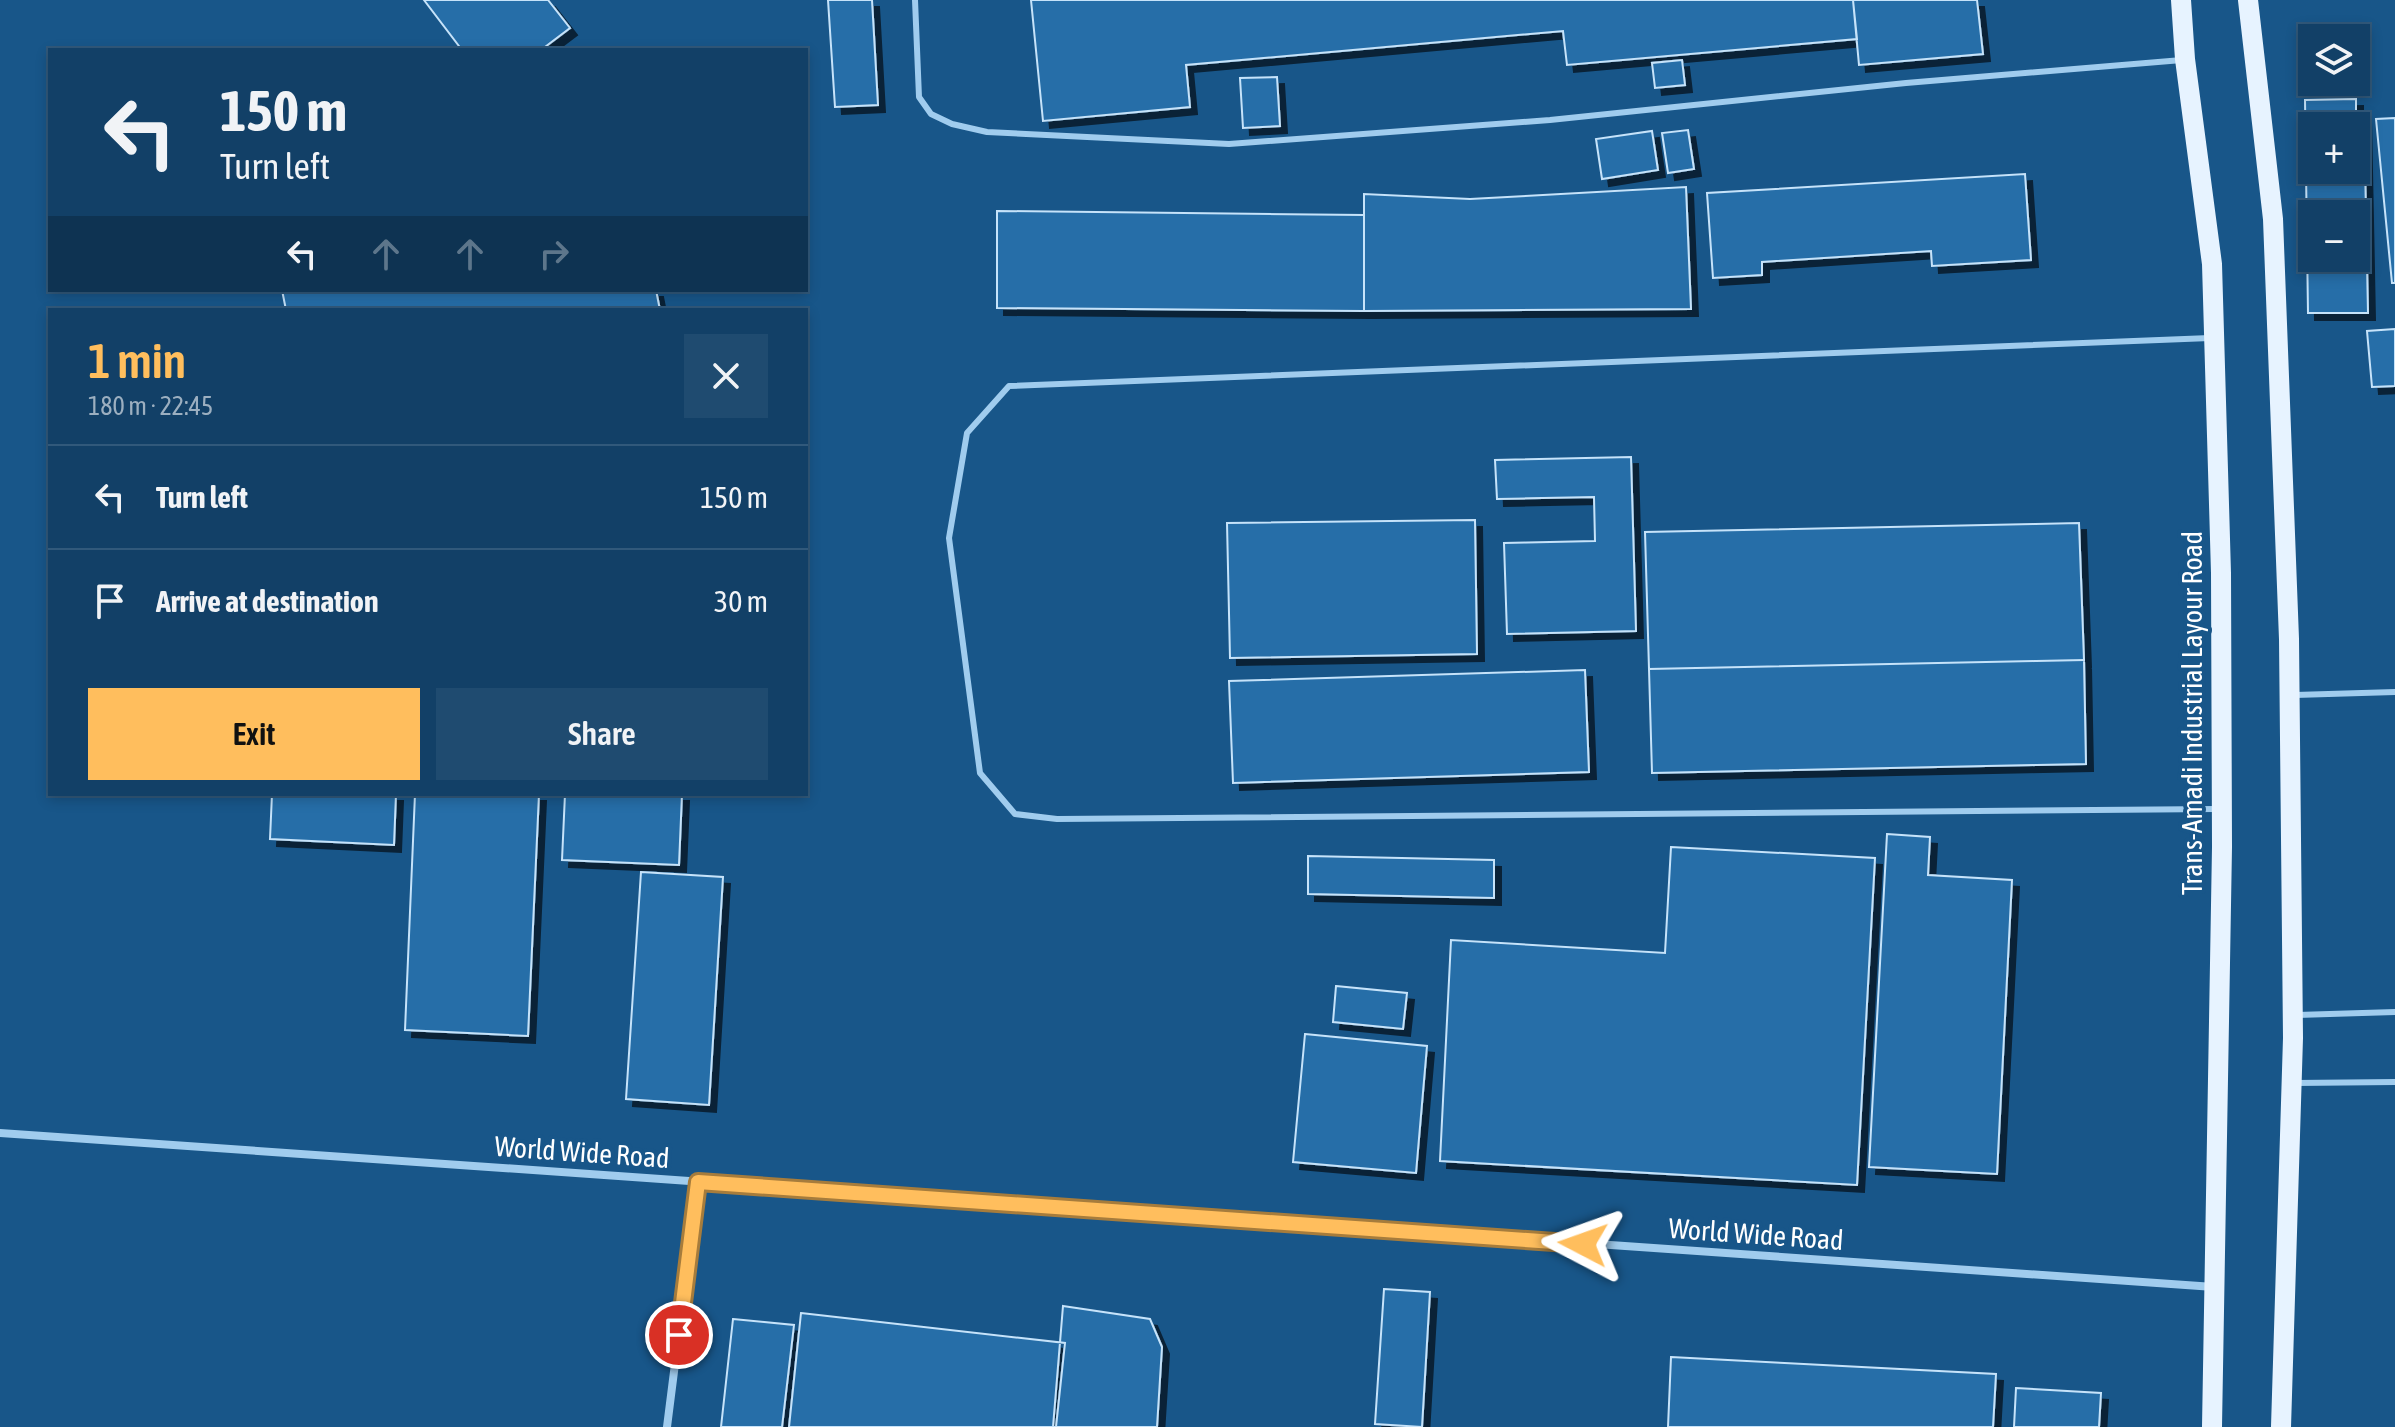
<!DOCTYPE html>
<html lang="en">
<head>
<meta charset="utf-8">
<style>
	:root { --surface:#124067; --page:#1f4b70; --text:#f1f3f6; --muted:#9cafc0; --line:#31597b; --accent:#ffbe5d }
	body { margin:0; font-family:"Asap Condensed",sans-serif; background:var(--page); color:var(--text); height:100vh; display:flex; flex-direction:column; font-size:30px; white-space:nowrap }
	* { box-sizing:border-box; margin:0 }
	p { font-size:26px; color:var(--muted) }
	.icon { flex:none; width:44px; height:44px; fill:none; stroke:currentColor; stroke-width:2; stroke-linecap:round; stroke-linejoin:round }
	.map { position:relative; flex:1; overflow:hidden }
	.panel { position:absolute; left:48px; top:308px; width:760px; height:488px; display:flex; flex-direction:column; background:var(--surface); border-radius:0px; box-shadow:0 4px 12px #0003,0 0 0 2px var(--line) }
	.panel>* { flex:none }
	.top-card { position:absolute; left:48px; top:48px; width:760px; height:244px; border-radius:0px; box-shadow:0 4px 12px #0003,0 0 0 2px var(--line); background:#124067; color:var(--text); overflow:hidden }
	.buttons { position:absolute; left:2298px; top:24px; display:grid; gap:16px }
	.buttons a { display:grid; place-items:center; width:72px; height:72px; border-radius:0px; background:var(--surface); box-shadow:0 4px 12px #0003,0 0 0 2px var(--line); font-size:40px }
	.pin { position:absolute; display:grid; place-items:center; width:68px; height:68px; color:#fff; margin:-34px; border:4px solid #fff; border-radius:50%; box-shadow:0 2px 8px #0007 }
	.me { position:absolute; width:88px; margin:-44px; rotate:274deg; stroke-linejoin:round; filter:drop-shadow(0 0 6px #0008) }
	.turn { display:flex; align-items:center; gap:28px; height:168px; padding:0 40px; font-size:36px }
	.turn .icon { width:104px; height:104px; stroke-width:2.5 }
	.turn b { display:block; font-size:56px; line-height:68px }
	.lanes { display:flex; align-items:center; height:76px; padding:0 40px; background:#0003; justify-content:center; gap:40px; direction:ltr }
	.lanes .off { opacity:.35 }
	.round { display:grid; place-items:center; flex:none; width:84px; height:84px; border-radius:0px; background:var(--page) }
	.headline { display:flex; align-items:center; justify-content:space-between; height:136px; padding:0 40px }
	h1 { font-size:48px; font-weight:600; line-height:60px; color:var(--accent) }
	.action { display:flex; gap:16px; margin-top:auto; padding:16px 40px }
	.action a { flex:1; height:92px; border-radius:0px; background:var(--accent); color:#111; font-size:32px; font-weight:600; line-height:92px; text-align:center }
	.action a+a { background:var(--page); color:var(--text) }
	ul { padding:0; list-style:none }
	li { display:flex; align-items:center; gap:24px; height:104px; padding:0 40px; border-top:2px solid var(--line) }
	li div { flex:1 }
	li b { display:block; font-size:30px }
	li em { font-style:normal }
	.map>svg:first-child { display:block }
	.building { fill:#266ea8; stroke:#c6e3fa; stroke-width:2; fill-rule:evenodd; filter:url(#shadow) }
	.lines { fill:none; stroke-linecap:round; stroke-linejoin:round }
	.lane { stroke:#a0ccee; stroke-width:6 }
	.street { stroke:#a0ccee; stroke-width:8 }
	.primary { stroke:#e7f3ff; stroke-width:20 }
	.route-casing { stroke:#a67c3c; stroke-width:20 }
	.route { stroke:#ffbe5d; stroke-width:14 }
	.labels { text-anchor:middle; stroke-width:8; stroke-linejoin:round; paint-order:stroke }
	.street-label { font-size:28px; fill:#fff; stroke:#185689 }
</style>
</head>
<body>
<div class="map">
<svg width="2395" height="1427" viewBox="0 0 2395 1427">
	<defs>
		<filter id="shadow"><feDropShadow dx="7" dy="7" stdDeviation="0" flood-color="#0009"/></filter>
	</defs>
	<rect width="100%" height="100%" fill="#185689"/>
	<path class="building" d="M424,0H548L570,28L541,50H462Z
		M828,0H872L878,105L835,107Z
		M1031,0H1853L1857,39L1567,65L1563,31L1186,65L1190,107L1043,121Z
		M1853,0H1977L1983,54L1859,65Z
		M1682,60L1685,85L1655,88L1652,63Z
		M1277,77L1280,126L1243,128L1240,78Z
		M2356,99V114H2364L2368,313H2308L2305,100ZM2312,126H2356V170H2312ZM2312,214H2356V258H2312Z
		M2395,118V283H2392L2376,119Z
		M1688,130L1694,169L1668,173L1662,133Z
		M1652,131L1658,170L1602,179L1596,139Z
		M2025,174L2031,260L1932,266L1931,251L1762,262V275L1713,278L1707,193Z
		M1686,187L1691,309L1364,311V194L1470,199Z
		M997,211L1364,215V311L997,308Z
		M282,290H656L660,310H286Z
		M2395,329V386L2372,387L2367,331Z
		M1631,457L1636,631L1507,634L1504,543L1595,541L1594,497L1497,499L1495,460Z
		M1475,520L1477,654L1230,658L1227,523Z
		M2079,523L2084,660L1649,669L1645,532Z
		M2084,660L2086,764L1652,773L1649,669Z
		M1585,670L1589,772L1233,783L1229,681Z
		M272,794H396L394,845L270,839Z
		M415,794H539L528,1036L405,1030Z
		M565,794H682L679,865L562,860Z
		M1887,834L1930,837L1928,875L2012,880L1997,1174L1869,1167Z
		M1671,847L1875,858L1857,1185L1440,1161L1451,940L1665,953Z
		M1308,856L1494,860V898L1308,894Z
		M641,872L723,877L709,1105L626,1099Z
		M1336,986L1407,993L1403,1029L1333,1022Z
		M1305,1034L1427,1046L1416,1173L1293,1162Z
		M1384,1289L1430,1292L1422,1427L1375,1424Z
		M1063,1306L1150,1319L1162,1347L1157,1427H1053Z
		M801,1313L1065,1343L1056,1427H789Z
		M733,1319L794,1325L782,1427H721Z
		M1671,1357L1996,1374L1993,1427H1668Z
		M2016,1388L2101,1393L2099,1427H2014Z"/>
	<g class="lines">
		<path class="lane" d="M915,0L919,97L931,114L952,124L987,132L1229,144L1550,120L1906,83L2182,60
			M2210,338L1009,386L967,433L949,538L980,773L1015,814L1057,819L2217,809
			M2295,695L2395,692
			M2297,1015L2395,1012
			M2295,1083L2395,1082"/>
		<path class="street" d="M0,1133L2214,1287
			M667,1427L698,1182"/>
		<path class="primary" d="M2181,0L2185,59L2212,264L2221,573L2222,847L2212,1427
			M2248,0L2273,219L2289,639L2293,1038L2281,1427"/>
	</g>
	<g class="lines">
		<defs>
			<path id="route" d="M679,1335L698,1182L1583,1244"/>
		</defs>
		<use href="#route" class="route-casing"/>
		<use href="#route" class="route"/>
	</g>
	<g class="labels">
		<g class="street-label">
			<text transform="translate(2192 713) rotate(-90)" y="10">Trans-Amadi Industrial Layour Road</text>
			<text transform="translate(582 1152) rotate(4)" y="10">World Wide Road</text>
			<text transform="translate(1756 1234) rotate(4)" y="10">World Wide Road</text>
		</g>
	</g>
</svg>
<div class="buttons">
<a><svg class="icon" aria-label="layers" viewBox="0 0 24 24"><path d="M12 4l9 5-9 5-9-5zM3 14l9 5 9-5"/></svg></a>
<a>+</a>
<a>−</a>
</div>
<div class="pin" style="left:679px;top:1335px;background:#d93025"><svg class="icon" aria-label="arrive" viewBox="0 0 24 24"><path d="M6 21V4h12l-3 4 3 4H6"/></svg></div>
<svg class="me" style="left:1583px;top:1244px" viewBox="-20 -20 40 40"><path d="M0-17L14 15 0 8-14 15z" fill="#ffbe5d" stroke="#fff" stroke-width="4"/></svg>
<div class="top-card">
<div class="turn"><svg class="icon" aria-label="left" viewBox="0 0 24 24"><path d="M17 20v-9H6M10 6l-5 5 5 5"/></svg><div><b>150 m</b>Turn left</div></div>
<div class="lanes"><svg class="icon" aria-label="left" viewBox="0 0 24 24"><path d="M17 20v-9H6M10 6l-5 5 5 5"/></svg><svg class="icon off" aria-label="ahead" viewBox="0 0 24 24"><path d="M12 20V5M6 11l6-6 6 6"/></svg><svg class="icon off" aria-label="ahead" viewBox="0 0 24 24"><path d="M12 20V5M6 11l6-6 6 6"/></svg><svg class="icon off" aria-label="right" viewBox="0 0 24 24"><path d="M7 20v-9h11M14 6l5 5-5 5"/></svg></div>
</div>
<section class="panel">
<div class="headline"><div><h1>1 min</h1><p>180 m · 22:45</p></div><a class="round"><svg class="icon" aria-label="close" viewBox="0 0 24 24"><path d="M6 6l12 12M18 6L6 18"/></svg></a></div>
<ul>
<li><svg class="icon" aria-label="left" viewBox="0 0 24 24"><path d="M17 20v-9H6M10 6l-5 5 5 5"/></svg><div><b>Turn left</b></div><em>150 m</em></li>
<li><svg class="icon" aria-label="arrive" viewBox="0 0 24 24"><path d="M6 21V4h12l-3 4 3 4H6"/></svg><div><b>Arrive at destination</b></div><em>30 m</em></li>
</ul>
<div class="action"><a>Exit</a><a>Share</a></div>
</section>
</div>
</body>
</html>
